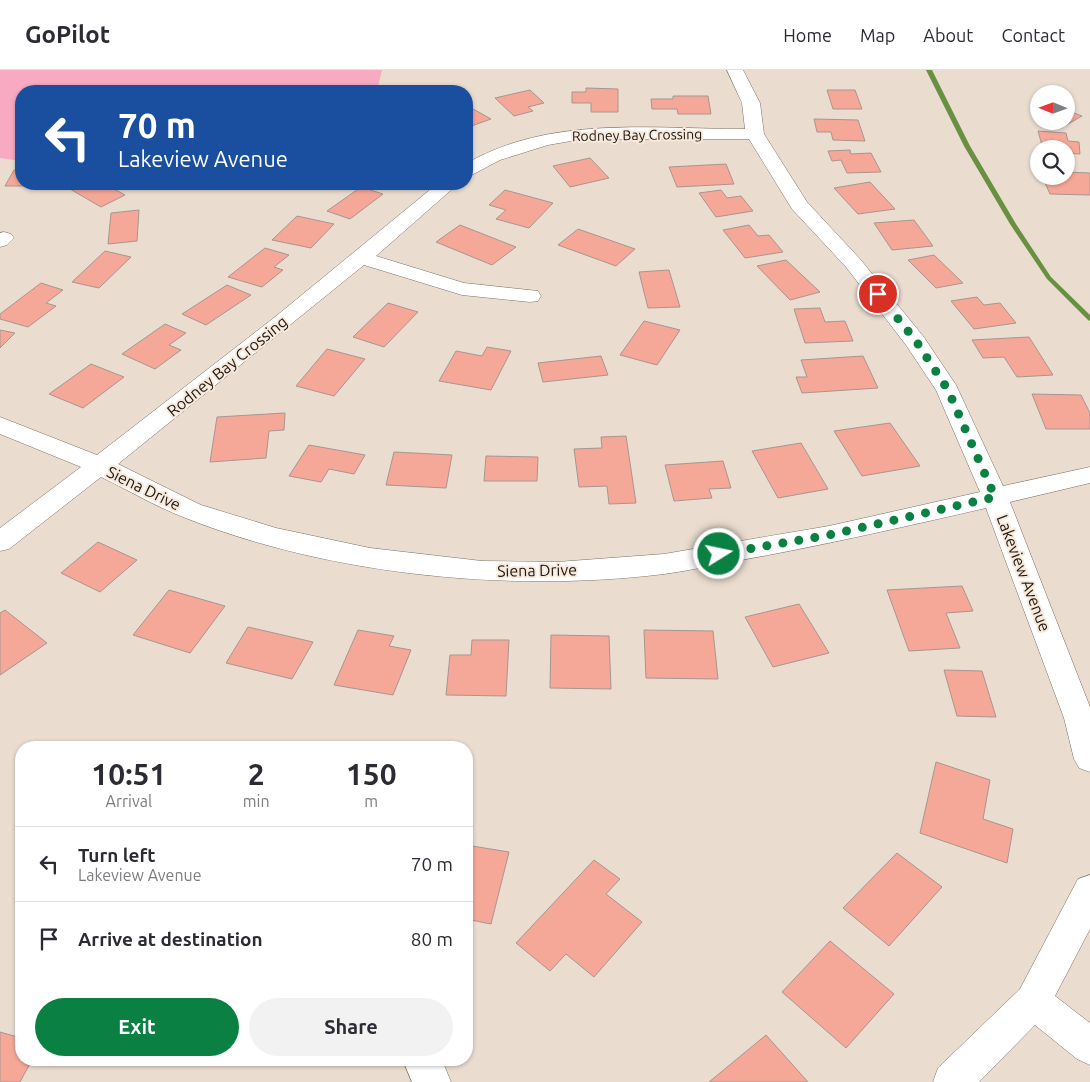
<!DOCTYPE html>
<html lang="en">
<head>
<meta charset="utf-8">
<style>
	:root { --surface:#fff; --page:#f2f2f3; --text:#2b2b33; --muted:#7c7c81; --line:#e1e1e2; --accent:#0b8043 }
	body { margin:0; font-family:Ubuntu,sans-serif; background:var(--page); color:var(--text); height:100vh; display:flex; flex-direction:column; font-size:19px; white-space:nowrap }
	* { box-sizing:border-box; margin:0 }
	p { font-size:16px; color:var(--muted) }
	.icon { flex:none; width:28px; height:28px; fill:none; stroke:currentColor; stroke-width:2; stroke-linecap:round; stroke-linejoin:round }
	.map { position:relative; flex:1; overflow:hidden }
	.panel { position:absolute; left:15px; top:671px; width:458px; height:325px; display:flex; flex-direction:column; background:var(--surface); border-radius:20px; box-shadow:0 1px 4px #0004 }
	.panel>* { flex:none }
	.hud { position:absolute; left:15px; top:15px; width:458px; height:105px; border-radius:20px; box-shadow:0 1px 4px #0004; background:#1a4fa0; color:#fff; overflow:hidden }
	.needle { width:32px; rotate:271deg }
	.tools { position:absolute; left:1030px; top:15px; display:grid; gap:10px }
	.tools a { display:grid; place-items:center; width:45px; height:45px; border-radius:50%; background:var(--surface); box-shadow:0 1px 4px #0004; font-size:25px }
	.pin { position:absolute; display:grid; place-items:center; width:42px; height:42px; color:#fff; margin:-21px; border:2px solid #fff; border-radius:50%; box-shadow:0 1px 5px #0007 }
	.me { position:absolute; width:55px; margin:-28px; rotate:80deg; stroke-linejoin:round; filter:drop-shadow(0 0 4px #0008) }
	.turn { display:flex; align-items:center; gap:18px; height:105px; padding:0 20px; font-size:22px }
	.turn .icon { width:65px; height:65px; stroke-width:2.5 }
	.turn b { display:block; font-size:35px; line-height:42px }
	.eta { display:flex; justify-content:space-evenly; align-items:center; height:85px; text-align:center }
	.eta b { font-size:30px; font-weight:600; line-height:35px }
	.cta { display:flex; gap:10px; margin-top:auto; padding:10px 20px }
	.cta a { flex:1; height:58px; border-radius:30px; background:var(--accent); color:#fff; font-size:20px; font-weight:600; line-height:58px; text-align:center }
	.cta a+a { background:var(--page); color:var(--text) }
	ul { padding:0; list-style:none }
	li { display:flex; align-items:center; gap:15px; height:75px; padding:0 20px; border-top:1px solid var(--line) }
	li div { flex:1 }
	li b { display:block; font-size:19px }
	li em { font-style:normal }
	header { display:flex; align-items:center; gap:30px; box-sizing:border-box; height:70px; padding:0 25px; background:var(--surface); border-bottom:1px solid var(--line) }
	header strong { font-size:24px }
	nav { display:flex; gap:28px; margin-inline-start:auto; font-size:18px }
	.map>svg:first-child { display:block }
	.green { fill:#f8aac3 }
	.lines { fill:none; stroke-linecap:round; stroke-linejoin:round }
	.stream { fill:#689040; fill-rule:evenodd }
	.building { fill:#f5a898; stroke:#a89591 }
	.street-casing { stroke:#7c6f64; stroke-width:1 }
	.street { fill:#fff; fill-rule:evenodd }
	.route { stroke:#0b8043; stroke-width:9; stroke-dasharray:0 16.2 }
	.labels { text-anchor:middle; stroke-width:4; stroke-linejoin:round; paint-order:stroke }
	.far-street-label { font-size:14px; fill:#1c1713; stroke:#f7e9dc }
	.street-label { font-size:16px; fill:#1c1713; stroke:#f7e9dc }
</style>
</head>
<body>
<header>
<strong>GoPilot</strong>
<nav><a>Home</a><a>Map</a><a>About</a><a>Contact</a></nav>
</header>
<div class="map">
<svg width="1090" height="1012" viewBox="0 0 1090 1012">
	<rect width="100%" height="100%" fill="#eadccf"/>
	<path class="green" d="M0,0H382L377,21H21V91L0,88Z"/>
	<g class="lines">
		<path class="stream" d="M926,0H932L970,76L1016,154L1051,207L1090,245V251L1088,250L1047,209L1010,154L964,76Z"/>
	</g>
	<path class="building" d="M586,18L618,19V42H591V33H572V22H586Z
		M530,20L544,33L528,37L533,41L514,46L495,28Z
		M827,20H855L862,39H833Z
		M673,26H708L711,44H678L677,39H652L651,29H673Z
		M466,35L491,49L466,58Z
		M1066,40L1082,46L1061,58L1045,51H1066Z
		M814,49L858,50L865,71L833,70L831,62H817Z
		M1038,61L1066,63L1068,71L1079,72L1080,84L1066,83V79H1043Z
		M850,80L851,84L871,83L881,102L847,103L841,90L832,91L828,81Z
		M590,88L609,108L570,117L553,96Z
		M726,94L734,114L677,117L669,97Z
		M14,100L21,101V114H56L54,116H5Z
		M1066,102L1090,103V125L1050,124L1042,106H1066Z
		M870,112L895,139L858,144L834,118Z
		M83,114H105L125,125L101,137L70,119Z
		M361,117L383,124L350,149L327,141Z
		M505,120L553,133L529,158L496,149L506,140L489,135Z
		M721,120L727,128L741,126L753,141L716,147L699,123Z
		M139,140L137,171L108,174L111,143Z
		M297,146L334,154L311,178L272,170Z
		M914,150L933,176L892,180L874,153Z
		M460,155L516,177L492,195L436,172Z
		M749,155L758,166L769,165L783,182L745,188L723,160Z
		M578,159L635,179L616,196L558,175Z
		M265,178L289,185L274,197L283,200L262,217L228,207Z
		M105,181L131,187L99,218L72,212Z
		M934,185L963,213L936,218L908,190Z
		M786,190L820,222L790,230L757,196Z
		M669,200L680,237L648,238L639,202Z
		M41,213L63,220L46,233L56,236L28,257L0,249V244Z
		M227,215L251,225L206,255L182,244Z
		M977,227L984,235L1000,233L1016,253L974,259L951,231Z
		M388,233L418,242L384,277L353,267Z
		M820,238L825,252L845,251L853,271L805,273L794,239Z
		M644,251L680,260L657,295L620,285Z
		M165,254L186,263L169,275L181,280L155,299L122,284Z
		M0,260L15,263L0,278Z
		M1029,267L1053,305L1017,307L1004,287L983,288L972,270Z
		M487,277L511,281L491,320L439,311L456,281L482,286Z
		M327,279L365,289L334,326L296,316Z
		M601,286L608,305L543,312L538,293Z
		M863,286L878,318L802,323L796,307H807L801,290Z
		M91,294L124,307L83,338L49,324Z
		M1032,324L1081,325L1090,343V359H1046Z
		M285,343L284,360L269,361L266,388L210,392L217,347Z
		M890,353L920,396L862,406L834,361Z
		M626,366L636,433L609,434L607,416L579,417L574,379L602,378L601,367Z
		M801,373L828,419L778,428L752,381Z
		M309,375L365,385L354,404L329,399L321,412L289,406Z
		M394,382L452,385L446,418L386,415Z
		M486,386L538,387L537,411H484Z
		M723,391L731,418L709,419L712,428L674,431L665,395Z
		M98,472L137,490L100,522L61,503Z
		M962,516L973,541L946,543L960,578L909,581L887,520Z
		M169,520L225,536L190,583L133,565Z
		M799,534L829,583L773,597L745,547Z
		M5,540L47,573L0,605V543Z
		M248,557L313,572L292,609L226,593Z
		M358,560L394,566L389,576L411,580L393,625L334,615Z
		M644,560L713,561L718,609L646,608Z
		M551,565L609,566L611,619L550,618Z
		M472,570H509L506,626L446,625L450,585H471Z
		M944,600L982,601L996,647L957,646Z
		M936,692L990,710L983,749L1013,759L1007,793L920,763Z
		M466,775L509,782L491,854L466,849Z
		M897,783L942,817L889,876L843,838Z
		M594,790L620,809L606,824L642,852L594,907L566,884L550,901L516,873Z
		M830,871L894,924L846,978L782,922Z
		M0,962L21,968V990H32L20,1012H0Z
		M766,965L808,1012H709Z"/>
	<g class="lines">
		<defs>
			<path id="street" d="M727,0H743L760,33L764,64L807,132L860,189L923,266L956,315L1003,416L1090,397V413L1010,432L1090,637V702L1079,698L1074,689L1064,648L986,438C903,457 820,476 736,491C712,495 688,501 664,504C510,523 328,505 183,447C155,436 128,420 101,407L9,479L0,481V458L81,397L0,364V347L97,385L275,247L437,114H458L376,186L464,213L538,221L541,226L538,231L530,232L462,225L364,195L118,394L201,435L276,458L370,478L482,491L557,492L664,484L829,456L980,422L936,320L906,275L846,197L792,139L749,69H582L548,75L500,90L466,108V94C549,45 653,59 745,59L742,33Z
				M4,162L11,164L14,168L7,175L0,177V163Z
				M1090,805V859L1055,926L1090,953V995L1077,989L1035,955L979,1012H933L938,998L1020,919L1078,809Z
				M403,990H442L451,1012H412Z"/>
		</defs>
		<use href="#street" class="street-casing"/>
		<use href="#street" class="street"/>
	</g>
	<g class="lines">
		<path class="route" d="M719,484L829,465L995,427L948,320L916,271L878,224"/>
	</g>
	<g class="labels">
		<g class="far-street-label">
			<text transform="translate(637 65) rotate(-1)" y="5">Rodney Bay Crossing</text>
		</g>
		<g class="street-label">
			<text transform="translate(227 296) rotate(-39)" y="6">Rodney Bay Crossing</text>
			<text transform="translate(144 418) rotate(26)" y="6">Siena Drive</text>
			<text transform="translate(537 500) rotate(-1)" y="6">Siena Drive</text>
			<text transform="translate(1024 503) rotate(69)" y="6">Lakeview Avenue</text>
		</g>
	</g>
</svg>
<div class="tools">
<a><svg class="needle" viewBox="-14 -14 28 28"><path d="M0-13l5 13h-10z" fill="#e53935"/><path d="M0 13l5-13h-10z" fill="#7c7c81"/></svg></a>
<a><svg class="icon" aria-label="search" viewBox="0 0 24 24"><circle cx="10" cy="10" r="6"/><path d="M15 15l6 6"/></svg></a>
</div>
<div class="pin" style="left:878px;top:224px;background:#d93025"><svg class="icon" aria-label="arrive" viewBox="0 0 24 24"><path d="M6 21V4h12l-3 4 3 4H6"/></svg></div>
<svg class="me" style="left:719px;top:484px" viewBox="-20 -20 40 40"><circle r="17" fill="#0b8043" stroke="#fff" stroke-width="3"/><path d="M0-11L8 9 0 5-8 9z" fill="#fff"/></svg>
<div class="hud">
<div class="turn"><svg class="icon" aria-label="left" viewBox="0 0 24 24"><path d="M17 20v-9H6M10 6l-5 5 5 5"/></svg><div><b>70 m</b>Lakeview Avenue</div></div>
</div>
<section class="panel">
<div class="eta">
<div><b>10:51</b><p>Arrival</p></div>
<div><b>2</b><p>min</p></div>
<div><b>150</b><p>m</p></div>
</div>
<ul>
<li><svg class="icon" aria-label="left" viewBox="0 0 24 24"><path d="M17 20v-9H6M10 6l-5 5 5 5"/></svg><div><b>Turn left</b><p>Lakeview Avenue</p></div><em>70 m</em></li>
<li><svg class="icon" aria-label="arrive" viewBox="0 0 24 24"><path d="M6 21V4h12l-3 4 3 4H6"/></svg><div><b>Arrive at destination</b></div><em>80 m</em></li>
</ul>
<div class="cta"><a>Exit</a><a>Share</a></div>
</section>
</div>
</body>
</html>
